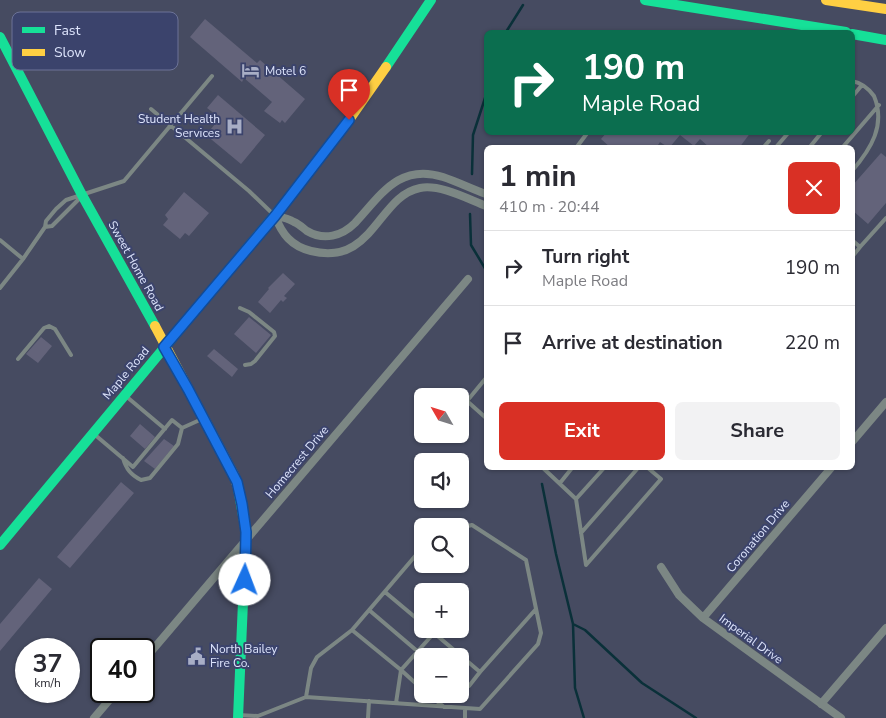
<!DOCTYPE html>
<html lang="en">
<head>
<meta charset="utf-8">
<style>
	:root { --surface:#fff; --page:#f2f2f3; --text:#2b2b33; --muted:#7c7c81; --line:#e1e1e2; --accent:#d93025 }
	body { margin:0; font-family:"Nunito Sans",sans-serif; background:var(--page); color:var(--text); height:100vh; display:flex; flex-direction:column; font-size:19px; white-space:nowrap }
	* { box-sizing:border-box; margin:0 }
	p { font-size:16px; color:var(--muted) }
	.icon { flex:none; width:28px; height:28px; fill:none; stroke:currentColor; stroke-width:2; stroke-linecap:round; stroke-linejoin:round }
	.map { position:relative; flex:1; overflow:hidden }
	.details { position:absolute; left:484px; top:145px; width:371px; height:325px; display:flex; flex-direction:column; background:var(--surface); border-radius:8px; box-shadow:0 1px 4px #0004 }
	.details>* { flex:none }
	.guide { position:absolute; left:484px; top:30px; width:371px; height:105px; border-radius:8px; box-shadow:0 1px 4px #0004; background:#0b6e4f; color:#fff; overflow:hidden }
	.needle { width:32px; rotate:309deg }
	.controls { position:absolute; left:414px; top:388px; display:grid; gap:10px }
	.controls a { display:grid; place-items:center; width:55px; height:55px; border-radius:8px; background:var(--surface); box-shadow:0 1px 4px #0004; font-size:25px }
	.speed { position:absolute; left:15px; top:638px; display:flex; gap:10px; font-size:25px; font-weight:700; text-align:center }
	.speed>* { display:grid; place-content:center; width:65px; height:65px; border-radius:50%; background:var(--surface); box-shadow:0 1px 4px #0004; line-height:1 }
	.speed small { font-size:12px; font-weight:400 }
	.speed .limit { border:2px solid #111; border-radius:8px; background:#fff; color:#111 }
	.pin { position:absolute; display:grid; place-items:center; width:42px; height:42px; color:#fff; margin:-51px -21px; border-radius:50% 50% 50% 0; rotate:-45deg; box-shadow:0 0 5px #0007 }
	.pin .icon { rotate:45deg }
	.me { position:absolute; width:55px; margin:-28px; rotate:2deg; stroke-linejoin:round; filter:drop-shadow(0 0 4px #0008) }
	.turn { display:flex; align-items:center; gap:18px; height:105px; padding:0 15px; font-size:22px }
	.turn .icon { width:65px; height:65px; stroke-width:2.5 }
	.turn b { display:block; font-size:35px; line-height:42px }
	.round { display:grid; place-items:center; flex:none; width:52px; height:52px; border-radius:8px; background:var(--page) }
	.head { display:flex; align-items:center; justify-content:space-between; height:85px; padding:0 15px }
	h1 { font-size:30px; font-weight:700; line-height:38px }
	.button { display:flex; gap:10px; margin-top:auto; padding:10px 15px }
	.button a { flex:1; height:58px; border-radius:8px; background:var(--accent); color:#fff; font-size:20px; font-weight:700; line-height:58px; text-align:center }
	.button a+a { background:var(--page); color:var(--text) }
	ul { padding:0; list-style:none }
	li { display:flex; align-items:center; gap:15px; height:75px; padding:0 15px; border-top:1px solid var(--line) }
	li div { flex:1 }
	li b { display:block; font-size:19px }
	li em { font-style:normal }
	.map>svg:first-child { display:block }
	.lines { fill:none; stroke-linecap:round; stroke-linejoin:round }
	.stream { stroke:#0a3039; stroke-width:2.5 }
	.building { fill:#63637a }
	.lane { stroke:#7c8784; stroke-width:4 }
	.street { stroke:#7c8784; stroke-width:8 }
	.fast { stroke:#16e098; stroke-width:10 }
	.slow { stroke:#ffcf43; stroke-width:10 }
	.route-casing { stroke:#114b97; stroke-width:12 }
	.route { stroke:#1a73e8; stroke-width:9 }
	.labels { text-anchor:middle; stroke-width:4; stroke-linejoin:round; paint-order:stroke }
	.poi-label { font-size:12px; fill:#dde4fc; stroke:#3b436c; text-anchor:start }
	.street-label { font-size:12px; fill:#dde4fc; stroke:#3b436c }
	.key { fill:#3b436c; stroke:#6c7397; stroke-width:1 }
	.key-label { font-size:14px; fill:#dde4fc }
</style>
</head>
<body>
<div class="map">
<svg width="886" height="718" viewBox="0 0 886 718">
	<rect width="100%" height="100%" fill="#464b61"/>
	<g class="lines">
		<path class="stream" d="M506,32L523,5
			M472,174L473,135L486,95
			M470,214L471,245L486,270
			M542,484L556,554L573,624L575,688L584,718
			M573,624L585,630L642,683L696,718"/>
	</g>
	<path class="building" d="M205,19L257,63L260,60L305,99L285,123L282,120L280,123L264,111L272,102L244,78L242,82L190,37Z
		M218,95L265,135L241,164L206,135L220,118L207,108Z
		M607,132H751L739,148H710L700,139L694,146L680,135L669,148L660,142L656,148H611L601,139Z
		M881,153L886,157V203L868,224L852,210V186Z
		M184,192L209,213L189,236L185,233L180,239L163,225L168,219L165,215Z
		M283,273L295,284L284,296L287,298L283,302L281,300L270,313L258,302L269,289L268,288Z
		M249,317L271,335L256,353L234,334Z
		M41,337L52,346L38,363L26,354Z
		M214,349L238,369L232,377L207,356Z
		M140,424L155,437L145,449L130,436Z
		M164,439L174,446L155,469L144,461Z
		M121,482L134,493L70,568L57,557Z
		M39,578L52,589L0,651V624Z"/>
	<g class="lines">
		<path class="lane" d="M852,81C862,83 869,89 874,96C886,125 871,149 852,171
			M852,97L862,85
			M151,109L249,191L274,215
			M576,148L588,132
			M763,148L769,141
			M779,148L777,146L789,132
			M809,148L822,132
			M842,148L879,105
			M45,227L52,226L81,197
			M0,240L23,259
			M852,240L860,247L852,257
			M860,247L886,218
			M0,288L23,259L45,227L46,221L56,209L66,200L124,181L212,76
			M240,308L249,312L274,332L275,336L255,361L251,364L245,365
			M18,359L44,328L49,326L55,329L71,355
			M486,378L467,401L486,418
			M127,397L165,429
			M182,428L202,419
			M94,434L133,467L172,420L182,428
			M123,458C126,469 131,475 141,480L150,478L178,444L182,428
			M543,468L576,499L586,565L661,479L648,468
			M560,483L572,468
			M576,499L604,468
			M581,533L638,468
			M385,592L422,623
			M369,610L423,656
			M352,630L401,670L396,703
			M434,633L480,672L536,609
			M460,685L469,686L480,672
			M422,689L401,670L434,633L429,629
			M428,694L444,707
			M306,697L311,668L317,657L352,630L422,548
			M238,715L258,716L306,697L480,709L538,644L541,633L526,560L472,525L460,528
			M368,718L369,701
			M465,718V708"/>
		<path class="street" d="M275,216C282,234 291,246 311,251C373,267 378,196 420,188C440,184 468,199 486,206
			M275,216C281,217 288,218 294,222C299,224 303,228 307,231C324,241 342,236 355,223C381,195 399,163 443,177C458,182 472,189 486,194
			M852,442L886,402
			M661,567L679,595L703,618L841,718
			M703,618L831,468
			M144,660L468,279
			M821,704L886,628
			M94,718L117,691"/>
		<path class="fast" d="M645,0L846,32
			M852,34L886,40
			M0,37L82,195L155,326
			M386,67L431,0
			M0,545L289,198
			M238,718L246,532L238,488"/>
		<path class="slow" d="M826,0L886,9
			M289,198L349,120L386,67
			M155,326L234,475L238,488"/>
	</g>
	<g class="lines">
		<defs>
			<path id="route" d="M245,580L246,532L242,504L237,482L188,389L164,347L275,216L349,120"/>
		</defs>
		<use href="#route" class="route-casing"/>
		<use href="#route" class="route"/>
	</g>
	<defs>
		<symbol id="hotel-bare" viewBox="-9 -9 18 18"><path d="M-6-4.5h1.5V1H6V5H4.5V3h-9V5H-6ZM-4 0a1.8 1.8 0 1 1 3.6 0ZM.5 0V-2.5h3Q6-2.5 6 0Z" fill="#a8aec6" stroke="#3b436c" stroke-width="2.5" paint-order="stroke"/></symbol>
		<symbol id="hospital-bare" viewBox="-9 -9 18 18"><path d="M-5-5h3v3.5h4V-5h3V5h-3V1.5h-4V5h-3Z" fill="#a8aec6" stroke="#3b436c" stroke-width="2.5" paint-order="stroke"/></symbol>
		<symbol id="civic-bare" viewBox="-9 -9 18 18"><path d="M-.6-6.5H3V-4.5H.6V-3L4-1V1h2V6H-6V1h2V-1L-.6-3ZM-1.2 2.5V6h2.4V2.5Z" fill="#a8aec6" stroke="#3b436c" stroke-width="2.5" paint-order="stroke"/></symbol>
	</defs>
	<g fill-rule="evenodd">
		<use href="#hotel-bare" x="238" y="58" width="25" height="25"/>
		<use href="#hospital-bare" x="222" y="114" width="25" height="25"/>
		<use href="#civic-bare" x="184" y="644" width="25" height="25"/>
	</g>
	<g class="labels">
		<g class="poi-label">
			<text x="265" y="75">Motel 6</text>
			<text x="220" y="123" text-anchor="end">Student Health<tspan x="220" dy="14">Services</tspan></text>
			<text x="210" y="653">North Bailey<tspan x="210" dy="14">Fire Co.</tspan></text>
		</g>
		<g class="street-label">
			<text transform="translate(136 266) rotate(61)" y="4">Sweet Home Road</text>
			<text transform="translate(126 373) rotate(-50)" y="4">Maple Road</text>
			<text transform="translate(297 462) rotate(-50)" y="4">Homecrest Drive</text>
			<text transform="translate(758 536) rotate(-50)" y="4">Coronation Drive</text>
			<text transform="translate(751 639) rotate(36)" y="4">Imperial Drive</text>
		</g>
	</g>
	<rect x="12" y="12" width="166" height="58" rx="8" class="key"/>
	<rect x="22" y="27" width="23" height="6" fill="#16e098"/>
	<rect x="22" y="49" width="23" height="7" fill="#ffcf43"/>
	<g class="key-label">
		<text x="54" y="35">Fast</text>
		<text x="54" y="57">Slow</text>
	</g>
</svg>
<div class="controls">
<a><svg class="needle" viewBox="-14 -14 28 28"><path d="M0-13l5 13h-10z" fill="#e53935"/><path d="M0 13l5-13h-10z" fill="#7c7c81"/></svg></a>
<a><svg class="icon" aria-label="sound" viewBox="0 0 24 24"><path d="M4 9h4l5-4v14l-5-4H4zM17 9q2 3 0 6"/></svg></a>
<a><svg class="icon" aria-label="search" viewBox="0 0 24 24"><circle cx="10" cy="10" r="6"/><path d="M15 15l6 6"/></svg></a>
<a>+</a>
<a>−</a>
</div>
<div class="speed"><div>37<small>km/h</small></div><div class="limit">40</div></div>
<div class="pin" style="left:349px;top:120px;background:#d93025"><svg class="icon" aria-label="arrive" viewBox="0 0 24 24"><path d="M6 21V4h12l-3 4 3 4H6"/></svg></div>
<svg class="me" style="left:245px;top:580px" viewBox="-20 -20 40 40"><circle r="19" fill="#fff"/><path d="M0-13L10 11 0 6-10 11z" fill="#1a73e8"/></svg>
<div class="guide">
<div class="turn"><svg class="icon" aria-label="right" viewBox="0 0 24 24"><path d="M7 20v-9h11M14 6l5 5-5 5"/></svg><div><b>190 m</b>Maple Road</div></div>
</div>
<section class="details">
<div class="head"><div><h1>1 min</h1><p>410 m · 20:44</p></div><a class="round" style="background:#d93025;color:#fff"><svg class="icon" aria-label="close" viewBox="0 0 24 24"><path d="M6 6l12 12M18 6L6 18"/></svg></a></div>
<ul>
<li><svg class="icon" aria-label="right" viewBox="0 0 24 24"><path d="M7 20v-9h11M14 6l5 5-5 5"/></svg><div><b>Turn right</b><p>Maple Road</p></div><em>190 m</em></li>
<li><svg class="icon" aria-label="arrive" viewBox="0 0 24 24"><path d="M6 21V4h12l-3 4 3 4H6"/></svg><div><b>Arrive at destination</b></div><em>220 m</em></li>
</ul>
<div class="button"><a>Exit</a><a>Share</a></div>
</section>
</div>
</body>
</html>
